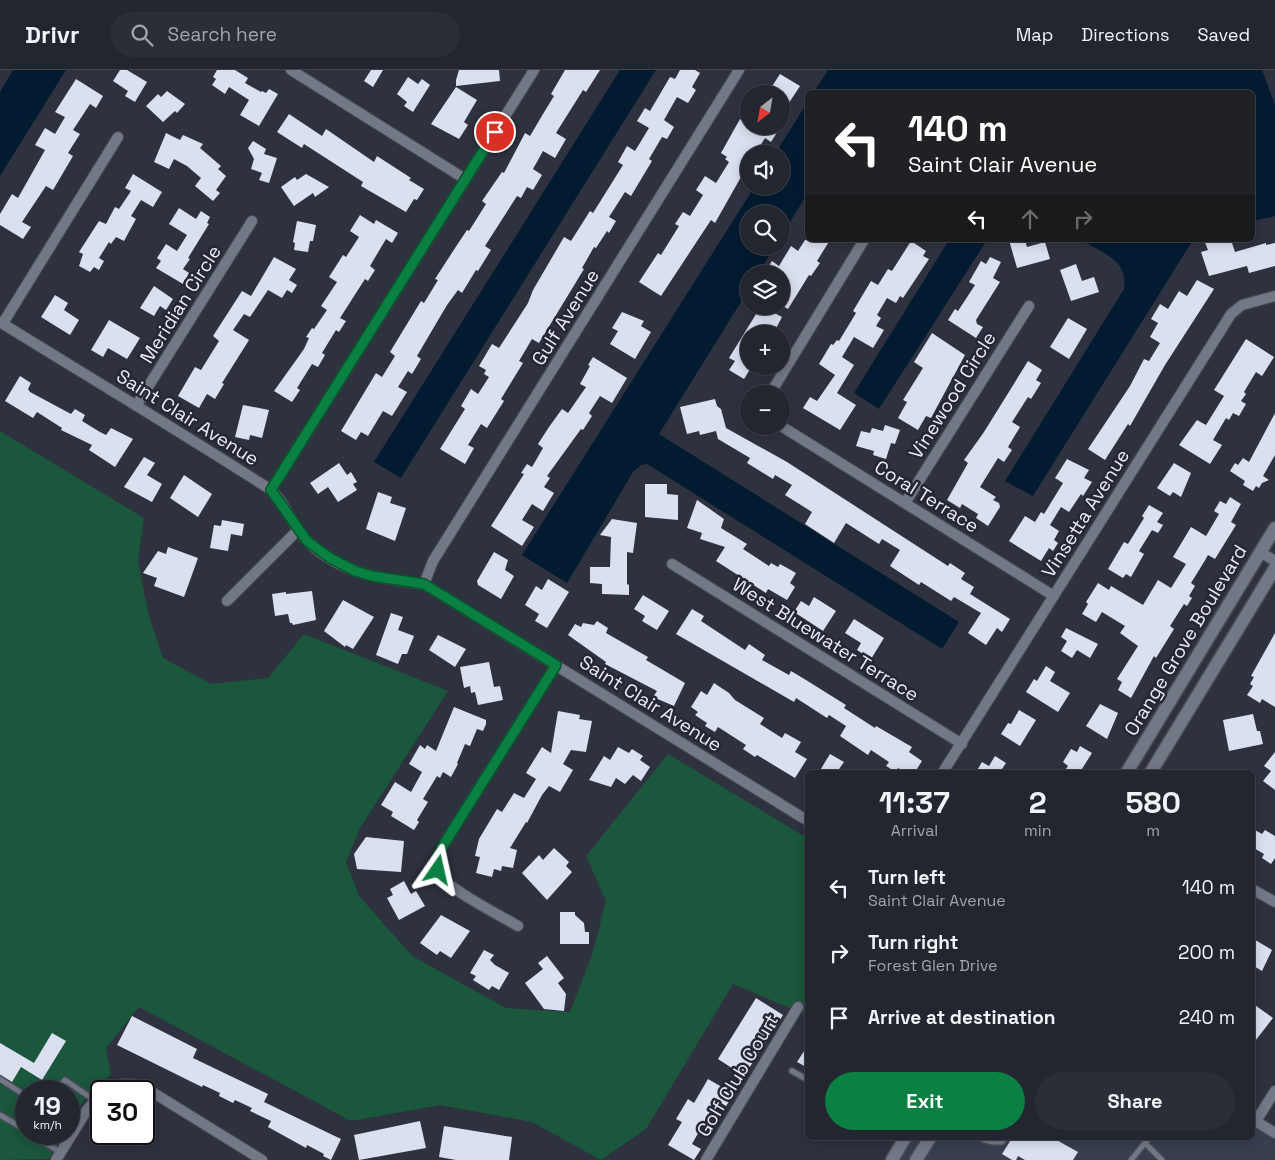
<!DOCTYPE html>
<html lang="en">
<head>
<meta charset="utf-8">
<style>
	:root { --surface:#22262f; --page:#2a2e37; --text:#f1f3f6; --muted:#a2a5aa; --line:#3f434b; --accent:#0b8043 }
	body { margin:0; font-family:"Space Grotesk",sans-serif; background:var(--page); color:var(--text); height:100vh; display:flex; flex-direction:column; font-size:19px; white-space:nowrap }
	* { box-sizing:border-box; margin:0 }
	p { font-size:16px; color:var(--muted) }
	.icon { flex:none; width:28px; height:28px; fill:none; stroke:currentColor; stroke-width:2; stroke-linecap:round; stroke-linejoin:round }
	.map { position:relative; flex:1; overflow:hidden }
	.side { position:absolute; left:805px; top:700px; width:450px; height:370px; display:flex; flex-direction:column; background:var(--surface); border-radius:8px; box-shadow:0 2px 12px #0003,0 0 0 1px var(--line) }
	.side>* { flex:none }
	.guide { position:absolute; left:805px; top:20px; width:450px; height:152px; border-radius:8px; box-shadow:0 2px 12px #0003,0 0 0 1px var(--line); background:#202124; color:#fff; overflow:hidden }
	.needle { width:32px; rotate:211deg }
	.controls { position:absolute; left:740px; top:15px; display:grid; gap:10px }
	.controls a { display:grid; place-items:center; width:50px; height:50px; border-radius:50%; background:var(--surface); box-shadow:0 2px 12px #0003,0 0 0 1px var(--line); font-size:25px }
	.speed { position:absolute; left:15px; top:1010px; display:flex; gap:10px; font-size:25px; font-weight:700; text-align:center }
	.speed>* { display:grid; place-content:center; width:65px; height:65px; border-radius:50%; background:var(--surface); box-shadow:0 2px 12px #0003,0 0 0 1px var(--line); line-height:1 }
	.speed small { font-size:12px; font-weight:400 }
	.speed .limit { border:2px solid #111; border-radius:8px; background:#fff; color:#111 }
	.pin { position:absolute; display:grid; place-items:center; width:42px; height:42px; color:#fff; margin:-21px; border:2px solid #fff; border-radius:50%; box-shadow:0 1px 5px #0007 }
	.me { position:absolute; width:55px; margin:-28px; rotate:11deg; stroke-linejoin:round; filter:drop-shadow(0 0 4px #0008) }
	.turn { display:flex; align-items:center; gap:18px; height:105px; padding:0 20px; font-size:22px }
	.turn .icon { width:65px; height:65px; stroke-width:2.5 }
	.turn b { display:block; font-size:35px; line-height:42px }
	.lanes { display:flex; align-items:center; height:48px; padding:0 20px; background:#0003; justify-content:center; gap:25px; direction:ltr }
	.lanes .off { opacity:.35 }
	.eta { display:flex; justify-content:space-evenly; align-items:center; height:85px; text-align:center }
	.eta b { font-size:30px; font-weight:700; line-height:35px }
	.action { display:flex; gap:10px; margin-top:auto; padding:10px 20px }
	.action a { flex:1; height:58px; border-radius:30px; background:var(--accent); color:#fff; font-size:20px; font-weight:700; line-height:58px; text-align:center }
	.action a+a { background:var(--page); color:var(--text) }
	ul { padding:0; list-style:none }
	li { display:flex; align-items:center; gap:15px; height:65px; padding:0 20px }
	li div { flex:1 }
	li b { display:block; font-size:19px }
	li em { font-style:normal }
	header { display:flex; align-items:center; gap:30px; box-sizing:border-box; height:70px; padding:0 25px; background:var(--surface); border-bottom:1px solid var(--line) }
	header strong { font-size:24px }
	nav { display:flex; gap:28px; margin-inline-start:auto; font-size:18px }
	.search { width:350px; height:45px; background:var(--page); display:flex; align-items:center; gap:12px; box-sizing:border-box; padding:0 18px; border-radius:28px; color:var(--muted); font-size:19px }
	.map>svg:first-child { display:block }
	.built { fill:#383e50 }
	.green { fill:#1a573c }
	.water { fill:#031b31 }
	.building { fill:#dae0f0 }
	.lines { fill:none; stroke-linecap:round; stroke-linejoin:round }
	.service-casing { stroke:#494d57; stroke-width:8 }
	.minor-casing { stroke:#494d57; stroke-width:12 }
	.tertiary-casing { stroke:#494d57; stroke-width:15 }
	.service { stroke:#737887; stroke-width:5 }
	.minor { stroke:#737887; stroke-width:10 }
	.tertiary { stroke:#737887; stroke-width:12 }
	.route-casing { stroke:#07532c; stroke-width:12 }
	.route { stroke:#0b8043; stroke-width:9 }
	.labels { text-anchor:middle; stroke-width:5; stroke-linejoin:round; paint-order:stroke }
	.street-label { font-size:19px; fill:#eaedf5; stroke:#242834 }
</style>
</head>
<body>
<header>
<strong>Drivr</strong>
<div class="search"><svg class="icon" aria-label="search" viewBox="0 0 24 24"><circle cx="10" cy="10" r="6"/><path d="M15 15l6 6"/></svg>Search here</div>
<nav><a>Map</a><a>Directions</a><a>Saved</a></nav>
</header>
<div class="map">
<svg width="1275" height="1090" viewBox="0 0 1275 1090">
	<rect width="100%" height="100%" fill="#2e323f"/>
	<path class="built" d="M1253,1046L1275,1059V1090H923L937,1068H1252Z
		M912,1068H922L909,1090H899Z"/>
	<path class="green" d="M0,361L144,448L138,490L148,543L163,588L211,614L268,608L304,564L448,621L360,758L346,792L359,826L412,886L506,938L570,942L592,885L606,831L586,786L668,684L807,768V945L733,914L646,1059L601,1090L532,1052L440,1035L351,1051L139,937L106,978L111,1005L90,1020L69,1056V1021H26V1064H64L49,1089L0,1090Z"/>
	<path class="water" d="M13,0H66L0,106V22Z
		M620,0H656L401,408L374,392Z
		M828,0H1262L1275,35V146L1253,151L1252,22H814Z
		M807,33V124L781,167V144H749V176H775L758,204H749V219L659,364L959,552L942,579L647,394L641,395L633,402L567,513L522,485L755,116H781V84H775Z
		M949,170H987L879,339L854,323Z
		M1081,170H1193L1033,426L1005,411L1124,219C1129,191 1102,182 1081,170Z"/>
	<path class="building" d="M120,0H127L147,12L135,32L125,26L128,21L113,11Z
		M217,0H235L248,8L245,13L261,22L262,21L266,23L269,19L278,24L259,56L240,45L249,30L229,17L225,24L212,15L216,9L213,7Z
		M371,0H383L373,17L364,11Z
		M459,0H499L500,11L456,16V10Z
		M565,0H600L586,22L583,20L556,63L566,69L555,88L543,81L533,99L542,105L533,120L527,117L521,128L517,126L485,176L491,180L478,201L476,200L462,223L458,220L447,235L417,286L421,289L412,304L408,301L398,317L407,322L392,346L383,341L368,366L361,362L356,370L341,361L376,303L382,307L395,286L390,282L421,231L424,233L438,210L435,209L457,175L467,160L469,161L486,134L482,131L502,102L504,103L525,63L530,66L543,44L554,26L551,24Z
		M680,0H695L700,3L692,17L696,20L688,33L677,27L664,50L674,57L667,69L662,67L649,89L652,91L631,126L625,122L609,147L616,151L609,163L607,161L596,178L594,177L582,198L584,199L539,273L532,269L519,291L523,293L501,329L504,331L487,358L481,354L468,375L474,378L465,394L440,379L465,339L461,336L471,319L478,324L489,307L484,304L486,300L479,296L492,274L499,278L528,233L533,220L564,167L571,171L590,141L593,143L623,95L618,92L627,76L635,81L649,58L637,51L645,38L650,41L670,7L675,9Z
		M780,4L800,16L781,45V24H767Z
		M408,7L418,14L422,9L430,15L413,42L404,36L407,32L397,24Z
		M76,9L103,26L96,38L90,34L73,60L80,64L68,83L73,86L53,120L46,116L22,152L31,157L23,169L0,155V144L12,124L18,128L45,80L35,75L45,58L55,64L65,47L55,42Z
		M456,17L477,30L464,52L468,55L459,69L431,54Z
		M167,21L185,34L177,43L175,41L163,52L146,36L158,24L161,27Z
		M289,44L322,66L326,59L374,92L377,86L411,108L409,110L424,119L417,130L414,129L406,142L361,116L363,112L304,74L302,78L277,62Z
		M740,49L749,56H781L771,72L765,68L755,84H749V106L741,107L715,153L711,150L661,226L639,212L658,183L661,185L679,156L675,154L683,142L690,146L703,125L696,120L705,106L716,113L729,92L725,89L727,87L721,83Z
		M166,63L180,70L183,65L203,74L200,78L221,96L218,99L226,106L216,120L220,123L213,131L195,116L201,108L187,96L174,89L169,99L154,92Z
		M253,71L266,79L264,84L277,88L269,113L259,110L262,103L251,99L254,89L248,78Z
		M133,104L162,122L153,137L141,130L131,146L136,149L124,171L116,167L111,174L109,172L99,188L104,191L99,200L94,197L90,202L79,196L83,184L79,182L99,151L106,154L115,137L119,139L131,121L125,118Z
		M306,104L329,117L315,127L313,123L294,136L281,117L295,107L297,110Z
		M179,138L196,149L201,141L210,147L207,153L209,154L188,188L190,189L183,199L189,203L183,214L156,198L161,191L157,188L166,174L177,181L187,165L169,154Z
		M360,145L374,154L376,150L398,163L392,173L386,169L370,196L375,200L368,211L365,209L340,248L346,251L339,262L336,260L322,283L325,285L318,297L312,294L297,318L300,320L292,332L274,321L304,279L309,268L306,267L312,258L314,259L327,240L321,236L337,212L329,207L343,185L346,187L359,167L350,161Z
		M297,151L316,155L313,171H310L308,182L294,180L295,173L293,172Z
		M805,170H830L817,191L820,193L811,206L809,205L788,239L781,235V204H764L772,191L779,196L791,176L798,181Z
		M1009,170H1025L1027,177L1045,172L1050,189L1017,198Z
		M1204,170H1231L1235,182L1266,173V175L1275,173V196L1249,203L1247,196L1209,206L1201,182L1208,180Z
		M911,171L926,181L923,186L929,189L903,228L900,226L896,233L887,228L877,245L881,248L876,256L884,260L873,278L854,267L842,287L854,295L837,323L856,335L840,360L803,338L810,327L817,331L835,305L819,294L831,274L833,275L837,270L839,271L856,243L853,241L871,211L878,215L888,199L892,201Z
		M274,187L296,199L289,210L297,215L292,223L287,220L282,228L268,220L250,247L244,244L233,260L249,270L222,313L224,314L215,329L207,324L199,338L178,326L195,297L201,300L219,271L213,266L242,221L251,226Z
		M990,187L1001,192L993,208L1000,212L976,250L977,254L983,257L976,268L948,250L955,239L958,241L975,215L969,212L981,191L986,194Z
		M1076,194L1082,211L1094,207L1099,222L1071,231L1060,200Z
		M1197,210L1214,219L1165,295L1130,356L1128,354L1105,390L1088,379L1130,316L1144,289L1149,291L1160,273L1150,267L1158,253L1151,249L1160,234L1168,239L1179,221L1187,226Z
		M154,216L173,229L166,240L160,236L154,246L140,238Z
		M55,225L68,233L64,240L79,250L70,265L41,247Z
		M761,236L782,247L773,264H749V301L744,309L729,300L735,291L729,288Z
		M622,242L644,251L641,256L651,262L635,289L610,274L618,261L612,258Z
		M1068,248L1087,259L1069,289L1050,277Z
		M109,250L140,268L127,289L108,278L103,287L91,280Z
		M932,263L965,285L931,348L926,346L918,360L898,348L907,332L903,330L923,298L914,292Z
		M1246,269L1274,287L1262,306L1256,302L1244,322L1246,324L1241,331L1246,334L1239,346L1233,343L1229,350L1226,348L1213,370L1222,375L1210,394L1179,375L1197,350L1206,355L1224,326L1214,320Z
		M593,287L627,308L612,333L600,326L589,343L592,346L583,360L581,359L547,406L550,408L544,417L554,423L543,441L532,434L522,450L534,457L522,476L491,456L524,404L521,403L527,394L532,397L543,378L538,374L549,357L562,339L568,343L586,317L580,314L590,296L588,295Z
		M1028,291L1042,300L1036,310L1041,313L1031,329L1028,327L1012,352L1020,357L1008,377L1012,380L1004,392L998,388L980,417L996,427L993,430L999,433L1000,437L988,456L976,448L978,444L962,434L960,438L947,430L968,393L964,390L984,362Z
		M20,306L31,313L28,319L30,322L71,344L75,339L85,345L82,351L100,362L106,365L111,358L133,369L115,397L89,380L92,375L61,360L62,358L37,342L33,348L5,331Z
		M715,329L717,336L721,339L726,358L787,392L948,496L950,493L965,503L961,509L974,517L970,524L1010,549L1002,562L997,558L986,575L968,563L981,543L954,527L951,531L921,512L919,515L890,496L900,480L882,469L879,474L846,453L834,473L805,454L812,442L785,425L792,415L775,405L773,409L747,393L750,388L718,369L716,361L700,365L699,361L687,364L680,337Z
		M243,335L269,340L262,368L250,365L249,370L235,367Z
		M1275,343V385L1263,406L1269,410L1262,413L1259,418L1256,416L1253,421L1243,415L1245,411L1230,401L1235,393L1238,395L1243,388L1249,392Z
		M885,355L900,360L895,374L891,373L886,389L873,385L874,381L856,376L861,361L870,363L872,358L883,361Z
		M144,387L155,393L147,405L162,414L152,432L124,417Z
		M1067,389L1089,400L1084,408L1092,412L1083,426L1081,424L1069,442L1061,437L1050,455L1059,461L1054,470L1058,473L1053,481L1049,478L1041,491L1009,471L1025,446L1035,452L1041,442L1044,444L1063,413L1055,408Z
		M339,393L347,405L351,402L357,412L353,414L357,420L338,432L328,417L318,424L310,413Z
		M1174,393L1191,403L1181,427L1173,422L1170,426L1157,418Z
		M184,405L212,424L198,447L170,428Z
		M645,414H667V424L678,425V450L645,447Z
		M378,422L392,427L390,433L406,438L395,471L366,459Z
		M1230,427L1241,434L1231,452L1236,455L1215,489L1208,485L1204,492L1191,513L1195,516L1189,526L1192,528L1187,536L1184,534L1170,556L1174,559L1156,588L1154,586L1131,628L1118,620L1122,612L1117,609L1138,576L1120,563L1125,556L1102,542L1096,552L1082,544L1088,534L1086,532L1098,513L1109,520L1111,516L1143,535L1158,510L1171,518L1186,494L1173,487L1191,457L1206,466L1219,444L1214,441L1220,431L1226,434Z
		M697,430L724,449L721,458L747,474L743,479L769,496L771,493L778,497L780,494L796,503L790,513L795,517L787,530L768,519L766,523L716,491L725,477L700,469L702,463L687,458Z
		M1149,435L1163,443L1157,452L1163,455L1158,463L1152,460L1139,481L1144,484L1131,507L1126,504L1123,508L1108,499L1124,472L1128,474L1144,448L1142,446Z
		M612,449L637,453L633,483L627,482V514L629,515V525L602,524V514L590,513V497H610L611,467L600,465Z
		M222,450L244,454L242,466L231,464L228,481L210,478L214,455L221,456Z
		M168,477L198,488L184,527L154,516L157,508L143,503L158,481L166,484Z
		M494,482L508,490L505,500L514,506L501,529L478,515L477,511Z
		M548,509L569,522L547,558L535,551L539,544L525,535L536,516L542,520Z
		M312,521L316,550L293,555L292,553H290L288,544L275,546L272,524L286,522V524Z
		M643,525L669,541L657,560L642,551L645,546L634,539Z
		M814,527L836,541L823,561L794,542L801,531L809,536Z
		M343,530L374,547L353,579L346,575L345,577L324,561Z
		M692,539L704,546L701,551L745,580L749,574L765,585L762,590L789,605L791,601L806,610L846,635L844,638L875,658L876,656L912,677L909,682L922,691L915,702H906L898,698L896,702L886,696L889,692L871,680L868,685L840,666L846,656L829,645L827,648L796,628L794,632L676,564Z
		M391,543L403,547L398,560L414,566L407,584H402L398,594L376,585Z
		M854,549L884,568L871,589L857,580L861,573L845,563Z
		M597,551L608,558L606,563L648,587L646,590L685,613L674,636L653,627L657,621L605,594L606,592L568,565L575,554L581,557L583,553L594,555Z
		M1066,558L1098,574L1090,588L1077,580L1072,588L1061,581L1067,571L1061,567Z
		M1275,563V637L1262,629L1260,633L1247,625L1253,616L1250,614L1254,607L1251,606Z
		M438,565L466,579L455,597L429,580Z
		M489,592L494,617L500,616L503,630L478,635L475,622L471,623L470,616L464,618L460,597Z
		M1046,596L1055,602L1050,611L1070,623L1058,642L1026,622L1034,609L1037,611Z
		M714,613L729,623L735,630L764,648L760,654L782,668L785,663L801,672L795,682L807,689L795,708L757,685L755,687L743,679L746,675L718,657L715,662L705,656L707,653L695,645L698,642L691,637L701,621L707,625Z
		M1100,634L1118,643L1107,669L1086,656Z
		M454,637L486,650V654L483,661L477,659L470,676L465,674L457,693L458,694L451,707L443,702L440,708L437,706L423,729L428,732L417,750L419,752L414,760L391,746L393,742L381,735L395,712L411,722L422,702L409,694L420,675L425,679L427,675L436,681Z
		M1019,640L1036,650L1020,676L1001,664L1008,653L1011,654Z
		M558,641L580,645L579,649L592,651L586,682L571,680L563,694L573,700L560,722L549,716L542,725L527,753L526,752L510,778L517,780L513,798L502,796L501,801L494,799L492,807L476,803L480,787L475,786L479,769L497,739L502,742L514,723L524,728L536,709L526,703L529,698L542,677L551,683Z
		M1253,644L1257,661H1260L1263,674L1229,681L1223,650Z
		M1080,676L1092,683L1080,702H1064L1068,696L1063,692L1071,679L1077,682Z
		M618,677L629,683L632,679L643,686L640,690L650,697L641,711L633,705L625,714L616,708L611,717L589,710L604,686L610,690Z
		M1275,682V720L1263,711L1271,701L1264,696Z
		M830,684L844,692L837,702H819Z
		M995,686L1006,693L1000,702H976L982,692L989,696Z
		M1255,760L1262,764L1265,760L1275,766V788L1271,794L1262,788L1264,784L1252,777V765Z
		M366,767L404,771L401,802L357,799L354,784Z
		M554,778L569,792L566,796L572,802L547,830L522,803L539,785L543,790Z
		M404,811L411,824L416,821L425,836L399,850L387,828L393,825L390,819Z
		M560,842H575V845L584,853L585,862H589V874H560Z
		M441,845L470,861L451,888L440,881L437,885L420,873Z
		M1252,868L1272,880L1262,901L1252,895Z
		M484,880L494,885L490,890L495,895L509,903L499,920L492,916L489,920L473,910L476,906L470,903Z
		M547,886L564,908L558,913L566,924L564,941L544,939L525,913L543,899L538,893Z
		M756,928L783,945L744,1006L718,989Z
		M1252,933L1273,948L1252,975Z
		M132,946L197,979L193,988L268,1024L264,1032L341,1069L331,1090L323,1086L324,1084L307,1075L306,1078L268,1057L271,1051L250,1041L252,1038L235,1030L233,1033L219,1026L220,1023L203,1015L202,1017L117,975Z
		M52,963L66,971L42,1010L21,997L12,1012L0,1005V973L34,993Z
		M808,975V998L797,992Z
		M708,1009L734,1024L726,1036L718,1031L715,1033L692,1074L701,1079L694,1090L668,1075L682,1052L676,1049L688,1029L694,1033Z
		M420,1051L426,1078L359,1090L354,1065Z
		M444,1056L512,1067L509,1090H456L439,1087Z
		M1012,1068H1053L1078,1082L1073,1090H1025L1018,1086L1016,1090H1012L1002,1084Z"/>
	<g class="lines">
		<defs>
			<path id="service" d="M792,1001L808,1010
				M0,1009L26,1026
				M55,1021L65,1010L94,1030
				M0,1045L26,1060
				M32,1064L61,1083
				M980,1068C988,1072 993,1072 1002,1072L1005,1068
				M1145,1073L1162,1090
				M1131,1090L1149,1068"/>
			<path id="minor" d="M291,0L465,109
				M0,252C89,307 179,361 268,418C282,427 289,448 299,461C328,501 378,509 424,514L808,751
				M3,253L118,67
				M770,324L864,170
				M136,336L252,151
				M781,356L1054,526
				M271,420L534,0
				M905,433L1029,236
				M1260,482L1275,491
				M672,494L962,674
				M424,514L433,491L739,0
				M227,531L298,460
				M943,702L1231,244L1242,235L1275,226
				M1252,819L1275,832
				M518,856C501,846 452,821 443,808C436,799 438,789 441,779L556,595
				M104,1021C118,1013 129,1012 144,1017L262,1090
				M1252,1049L1275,1063
				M1256,1051L1275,1021
				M56,1090L87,1040L101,1023
				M706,1090L798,937"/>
			<path id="tertiary" d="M1127,702L1275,458
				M1151,702L1275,498
				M892,1090L905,1068
				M916,1090L930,1068"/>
		</defs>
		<use href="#service" class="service-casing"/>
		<use href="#minor" class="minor-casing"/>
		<use href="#tertiary" class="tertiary-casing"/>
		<use href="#service" class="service"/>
		<use href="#minor" class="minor"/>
		<use href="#tertiary" class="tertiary"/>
	</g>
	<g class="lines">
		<defs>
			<path id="route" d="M438,800L437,789L441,779L556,595L424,514L372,506L355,501L330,488L307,471L271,420L495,62"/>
		</defs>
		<use href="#route" class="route-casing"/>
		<use href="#route" class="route"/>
	</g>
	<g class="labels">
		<g class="street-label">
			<text transform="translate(180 234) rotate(-58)" y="7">Meridian Circle</text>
			<text transform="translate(565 247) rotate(-58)" y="7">Gulf Avenue</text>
			<text transform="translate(952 325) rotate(-58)" y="7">Vinewood Circle</text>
			<text transform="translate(188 347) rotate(32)" y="7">Saint Clair Avenue</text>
			<text transform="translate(927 426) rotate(32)" y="7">Coral Terrace</text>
			<text transform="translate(1085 443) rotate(-58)" y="7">Vinsetta Avenue</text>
			<text transform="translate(826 569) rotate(32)" y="7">West Bluewater Terrace</text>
			<text transform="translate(1185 570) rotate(-59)" y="7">Orange Grove Boulevard</text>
			<text transform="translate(651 633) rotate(32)" y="7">Saint Clair Avenue</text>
			<text transform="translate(737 1005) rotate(-59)" y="7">Golf Club Court</text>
		</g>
	</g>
</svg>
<div class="controls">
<a><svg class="needle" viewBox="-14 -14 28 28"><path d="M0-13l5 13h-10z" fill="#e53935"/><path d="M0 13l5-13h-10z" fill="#a2a5aa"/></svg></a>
<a><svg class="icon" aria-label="sound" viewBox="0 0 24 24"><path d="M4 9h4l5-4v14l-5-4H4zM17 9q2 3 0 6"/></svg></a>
<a><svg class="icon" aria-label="search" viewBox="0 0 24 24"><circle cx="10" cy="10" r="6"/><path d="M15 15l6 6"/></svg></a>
<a><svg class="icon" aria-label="layers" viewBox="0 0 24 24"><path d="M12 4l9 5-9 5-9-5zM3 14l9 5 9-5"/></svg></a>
<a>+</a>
<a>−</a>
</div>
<div class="speed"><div>19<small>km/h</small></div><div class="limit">30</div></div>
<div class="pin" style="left:495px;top:62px;background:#d93025"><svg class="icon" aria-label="arrive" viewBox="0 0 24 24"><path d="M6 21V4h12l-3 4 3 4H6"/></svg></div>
<svg class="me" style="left:438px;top:800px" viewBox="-20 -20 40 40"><path d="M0-17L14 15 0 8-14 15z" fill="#0b8043" stroke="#fff" stroke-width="4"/></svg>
<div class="guide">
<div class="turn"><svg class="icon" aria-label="left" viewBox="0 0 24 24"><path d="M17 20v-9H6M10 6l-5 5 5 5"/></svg><div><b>140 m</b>Saint Clair Avenue</div></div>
<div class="lanes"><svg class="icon" aria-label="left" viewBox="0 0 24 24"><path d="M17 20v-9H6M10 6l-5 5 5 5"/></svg><svg class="icon off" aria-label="ahead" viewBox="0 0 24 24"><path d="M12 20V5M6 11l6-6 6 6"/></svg><svg class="icon off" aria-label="right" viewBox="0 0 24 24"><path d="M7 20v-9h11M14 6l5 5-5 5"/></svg></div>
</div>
<section class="side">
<div class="eta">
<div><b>11:37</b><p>Arrival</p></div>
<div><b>2</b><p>min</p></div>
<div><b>580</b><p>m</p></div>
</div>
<ul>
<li><svg class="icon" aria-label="left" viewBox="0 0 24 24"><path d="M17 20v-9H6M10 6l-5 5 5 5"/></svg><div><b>Turn left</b><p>Saint Clair Avenue</p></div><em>140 m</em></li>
<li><svg class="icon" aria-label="right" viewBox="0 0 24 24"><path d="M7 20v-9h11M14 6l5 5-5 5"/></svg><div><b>Turn right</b><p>Forest Glen Drive</p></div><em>200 m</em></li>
<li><svg class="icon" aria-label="arrive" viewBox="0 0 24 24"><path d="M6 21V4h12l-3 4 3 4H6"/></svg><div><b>Arrive at destination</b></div><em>240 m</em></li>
</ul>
<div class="action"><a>Exit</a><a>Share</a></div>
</section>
</div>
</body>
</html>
